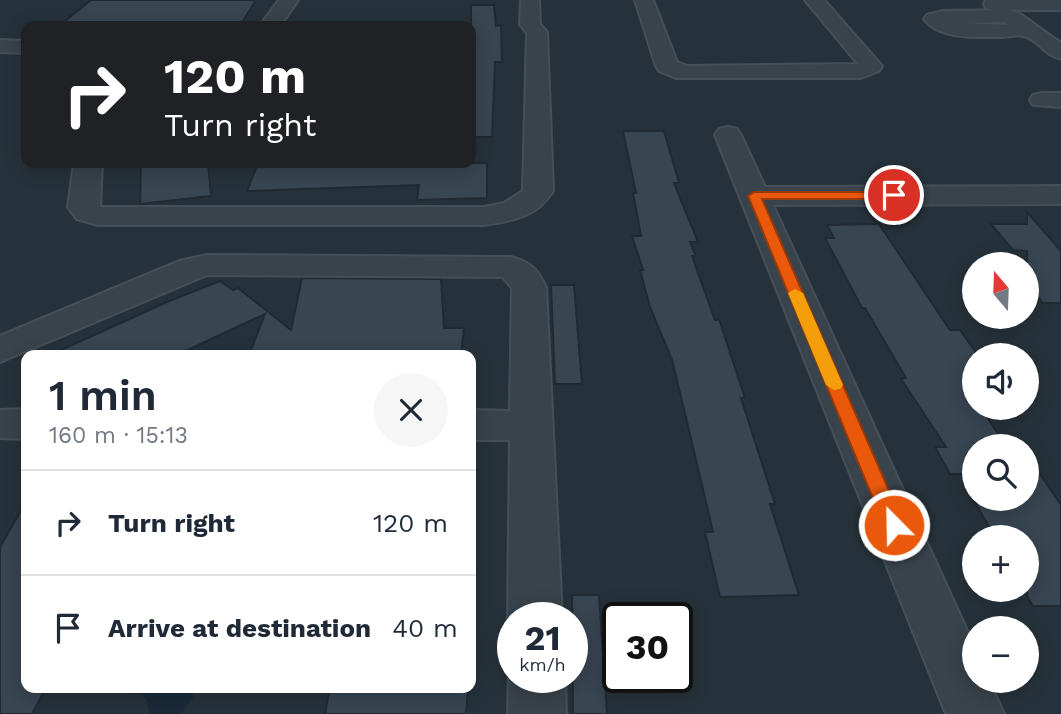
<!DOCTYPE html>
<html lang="en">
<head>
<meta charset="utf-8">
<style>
	:root { --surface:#fff; --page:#f6f6f7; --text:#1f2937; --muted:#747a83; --line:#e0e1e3 }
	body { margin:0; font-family:"Work Sans",sans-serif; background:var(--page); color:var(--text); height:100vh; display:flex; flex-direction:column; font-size:26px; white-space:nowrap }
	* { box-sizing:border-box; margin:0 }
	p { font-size:23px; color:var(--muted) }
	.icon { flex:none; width:38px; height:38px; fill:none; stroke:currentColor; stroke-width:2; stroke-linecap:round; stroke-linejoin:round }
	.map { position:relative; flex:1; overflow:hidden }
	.side { position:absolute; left:21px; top:350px; width:455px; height:343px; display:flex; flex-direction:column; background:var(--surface); border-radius:14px; box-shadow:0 4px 18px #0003 }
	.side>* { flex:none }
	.guide { position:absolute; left:21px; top:21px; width:455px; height:147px; border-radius:14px; box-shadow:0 4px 18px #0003; background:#202124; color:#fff; overflow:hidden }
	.needle { width:46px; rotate:341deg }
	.controls { position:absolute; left:962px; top:252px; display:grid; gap:14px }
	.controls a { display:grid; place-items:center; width:77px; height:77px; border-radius:50%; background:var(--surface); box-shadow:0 4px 18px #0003; font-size:35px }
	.speed { position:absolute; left:497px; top:602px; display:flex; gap:14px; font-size:35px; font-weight:700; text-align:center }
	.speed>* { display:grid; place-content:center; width:91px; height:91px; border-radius:50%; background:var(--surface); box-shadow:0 4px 18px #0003; line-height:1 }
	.speed small { font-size:18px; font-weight:400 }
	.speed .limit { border:4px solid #111; border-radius:10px; background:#fff; color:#111 }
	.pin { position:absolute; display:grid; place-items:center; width:60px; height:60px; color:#fff; margin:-30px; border:4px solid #fff; border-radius:50%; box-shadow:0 2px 7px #0007 }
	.me { position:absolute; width:77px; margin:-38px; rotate:337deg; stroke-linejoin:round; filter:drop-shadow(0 0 5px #0008) }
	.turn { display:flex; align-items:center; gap:24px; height:147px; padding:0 28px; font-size:32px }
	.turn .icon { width:91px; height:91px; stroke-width:2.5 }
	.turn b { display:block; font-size:49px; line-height:60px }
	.round { display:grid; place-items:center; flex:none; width:74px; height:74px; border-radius:37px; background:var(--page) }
	.summary { display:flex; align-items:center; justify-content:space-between; height:119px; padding:0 28px }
	h1 { font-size:42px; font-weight:600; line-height:52px }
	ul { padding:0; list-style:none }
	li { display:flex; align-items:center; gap:21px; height:105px; padding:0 28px; border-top:2px solid var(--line) }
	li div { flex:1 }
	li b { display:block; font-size:26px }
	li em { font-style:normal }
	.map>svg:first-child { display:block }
	.water { fill:#1a2a38 }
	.building { fill:#384652; stroke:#202a32; stroke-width:2 }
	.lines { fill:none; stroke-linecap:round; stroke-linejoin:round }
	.minor-casing { stroke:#454f57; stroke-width:4 }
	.minor { fill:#39434b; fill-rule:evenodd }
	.route { fill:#ea580c; stroke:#983908; stroke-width:2 }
	.slow { fill:#f59e0b }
</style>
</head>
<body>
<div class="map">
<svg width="1061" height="714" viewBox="0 0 1061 714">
	<rect width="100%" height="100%" fill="#26323b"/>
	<path class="water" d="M121,688H192L193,697L181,714H150L146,698L140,695L117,692Z"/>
	<path class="building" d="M91,0H256L240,26H59Z
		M471,5H494L496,26L501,25L502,62H495L492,137H471Z
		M623,131H664L679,183H674L698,242H690L696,256H692L715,320L719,319L745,398H741L775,504H770L799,595L720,597L705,532H713L688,426L672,360L650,307L640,270H643L632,236H641L633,193H636Z
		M141,163H208L211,196L140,204Z
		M258,163H487V198L417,200L419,185L247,191Z
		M1027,212L1061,251V303H1043L1027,283V251L1013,250L991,224H1027Z
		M879,224L950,330H960L975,351V408H981L1006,446H975V491L964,474H950L935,447H946L901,379L906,378L865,308H862L825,238H834L827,225Z
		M302,278L441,279L444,328H464L461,355H249L265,314L177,355H50L167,302L220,281L233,290L238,288L291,330Z
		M551,285H574L582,384H555Z
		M1027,455L1061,505V606H1033L1027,596V537H995L973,499H1027Z
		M26,502V688H46L32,714H0V547Z
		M572,595H599L607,714H573Z
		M330,688H468L466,714H325Z"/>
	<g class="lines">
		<defs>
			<path id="minor" d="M279,0H298L280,26H260Z
				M521,0H539L540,24L547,32L553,191C537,217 512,221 484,225H98L77,219L68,207L74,163H102L100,207H484L504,203L523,191L527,33L520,25Z
				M635,0H653L677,62L687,66L858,64L805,0H824L882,66L879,71L861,78H676L659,71L656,66Z
				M986,0H1061V10H993L986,8L984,4Z
				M1010,10L1017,12L1061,43V59C1046,56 1038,40 1024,36C1018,34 1008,37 1002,37C978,37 940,40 924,19L927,15L943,11ZM1005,22L1008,25L957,23Z
				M0,40L26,41V53L0,52Z
				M1042,93H1061V107L1033,105L1030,100L1033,95Z
				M728,127L737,129L741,135L765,187L1061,186V204L773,205L975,648V681H989L1004,714H946L715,135L719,129Z
				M207,255L511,257C530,262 539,270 546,288L562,618H513V627L508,618L510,440H471V410L510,411L512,288L503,277L207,275L0,362V336L179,261Z
				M26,409V439L0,438V410Z
				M513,668V677H565L566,714H508L509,677Z"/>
		</defs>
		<use href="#minor" class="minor-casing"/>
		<use href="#minor" class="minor"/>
	</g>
	<path class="route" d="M754,192H894L900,195L894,199H762L904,525L901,530L894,532L887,530L884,525L748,196Z"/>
	<path class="slow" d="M795,289L803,293L843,385L840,389L834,390L826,385L788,293Z"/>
</svg>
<div class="controls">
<a><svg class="needle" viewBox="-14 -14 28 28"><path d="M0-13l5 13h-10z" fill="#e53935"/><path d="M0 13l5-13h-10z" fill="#747a83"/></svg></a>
<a><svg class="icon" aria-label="sound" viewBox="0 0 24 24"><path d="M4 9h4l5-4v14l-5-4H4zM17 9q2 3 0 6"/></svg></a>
<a><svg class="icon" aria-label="search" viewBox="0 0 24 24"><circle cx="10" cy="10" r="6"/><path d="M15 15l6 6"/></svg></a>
<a>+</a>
<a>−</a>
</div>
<div class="speed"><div>21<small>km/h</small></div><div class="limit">30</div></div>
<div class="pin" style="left:894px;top:195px;background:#d93025"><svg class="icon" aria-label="arrive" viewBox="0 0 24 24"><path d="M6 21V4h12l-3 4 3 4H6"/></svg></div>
<svg class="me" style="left:894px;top:525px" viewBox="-20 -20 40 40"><circle r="17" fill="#ea580c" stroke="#fff" stroke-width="3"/><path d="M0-11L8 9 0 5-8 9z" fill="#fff"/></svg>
<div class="guide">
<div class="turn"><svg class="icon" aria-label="right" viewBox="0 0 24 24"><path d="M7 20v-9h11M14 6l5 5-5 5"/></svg><div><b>120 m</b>Turn right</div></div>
</div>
<section class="side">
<div class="summary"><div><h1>1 min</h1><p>160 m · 15:13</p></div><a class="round"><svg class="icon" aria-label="close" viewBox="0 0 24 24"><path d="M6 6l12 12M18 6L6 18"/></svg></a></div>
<ul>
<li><svg class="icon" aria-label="right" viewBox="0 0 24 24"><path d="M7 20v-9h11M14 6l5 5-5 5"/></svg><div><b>Turn right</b></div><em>120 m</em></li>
<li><svg class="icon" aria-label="arrive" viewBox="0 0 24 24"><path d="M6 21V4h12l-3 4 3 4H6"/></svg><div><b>Arrive at destination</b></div><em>40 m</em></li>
</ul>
</section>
</div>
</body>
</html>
